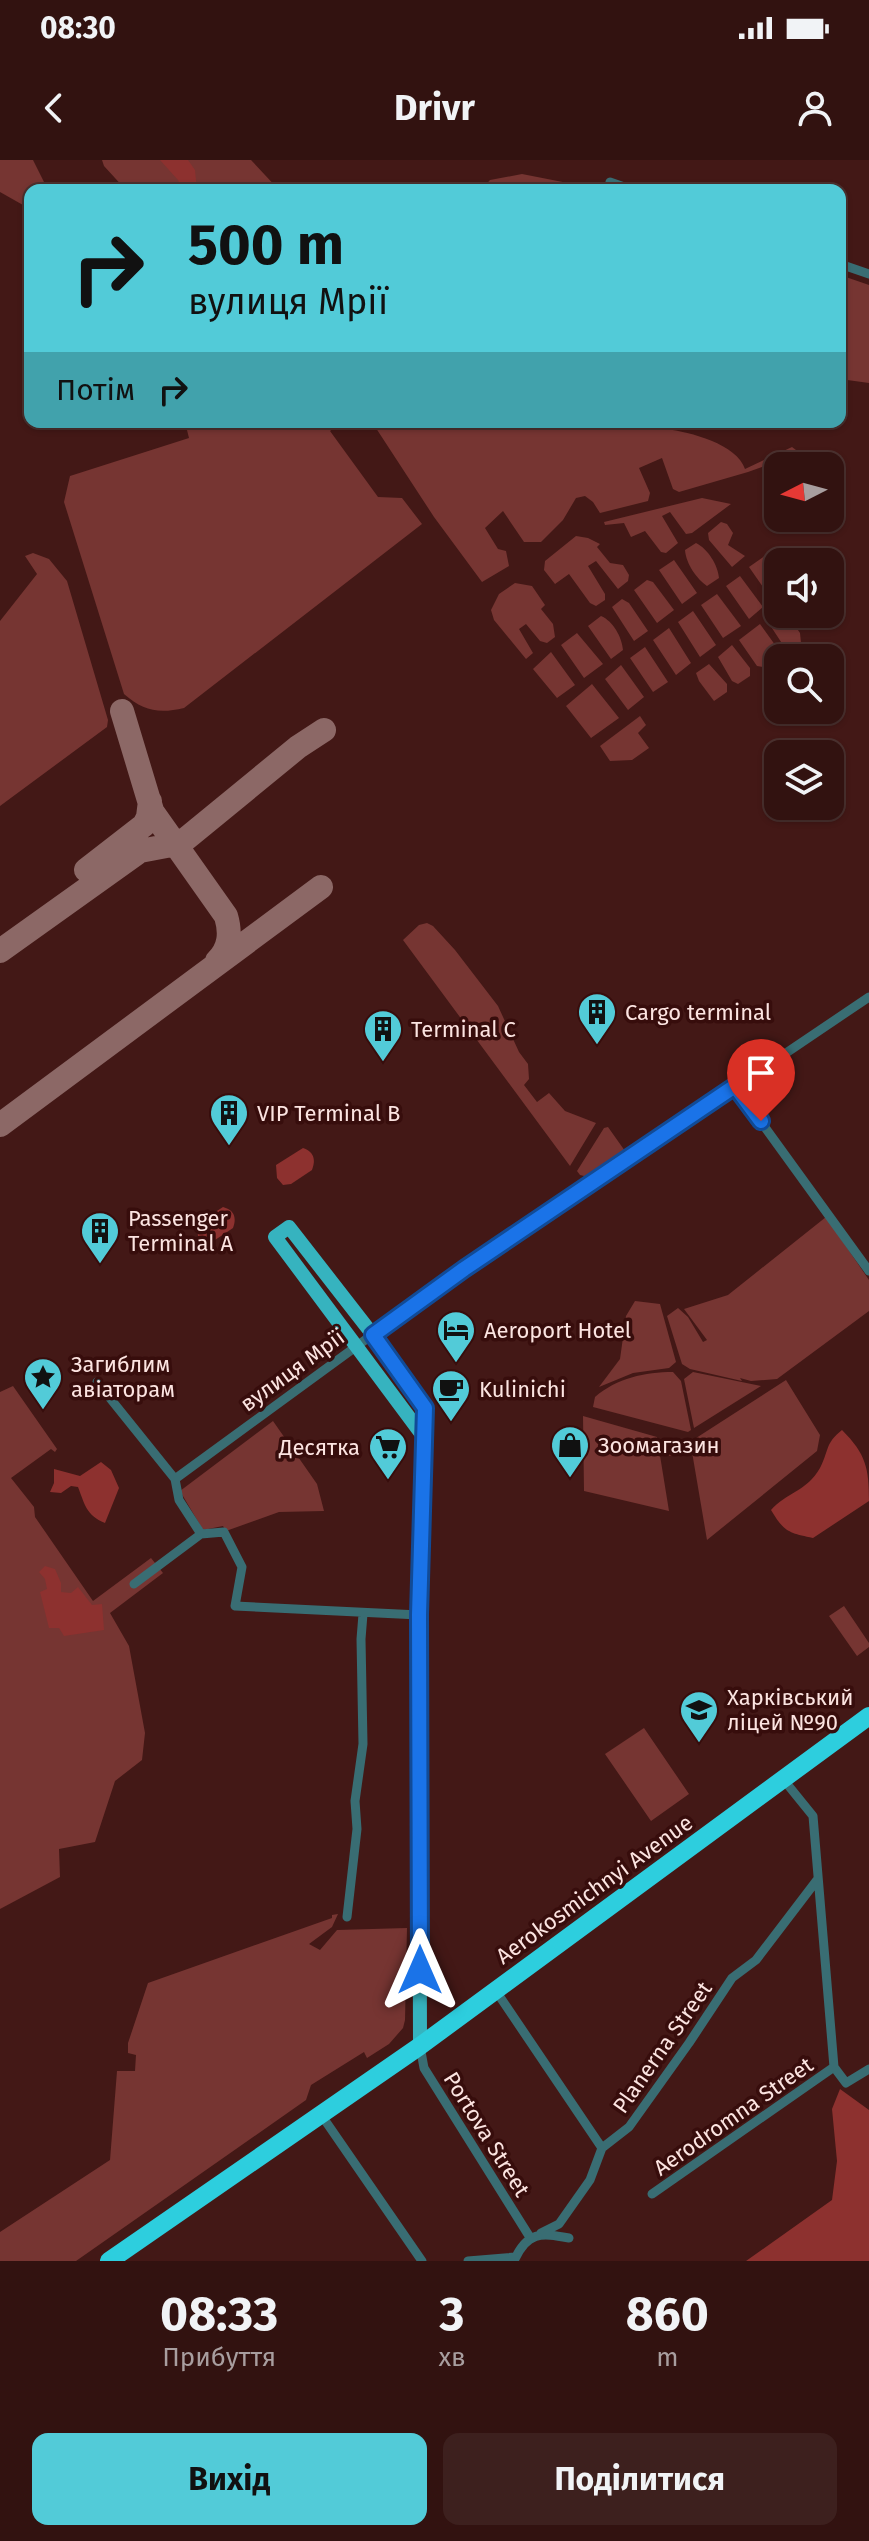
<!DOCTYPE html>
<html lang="uk">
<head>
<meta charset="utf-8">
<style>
	:root { --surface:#321210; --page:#3d201e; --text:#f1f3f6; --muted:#a89e9f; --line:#4d3230; --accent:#52cbd8 }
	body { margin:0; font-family:"Fira Sans",sans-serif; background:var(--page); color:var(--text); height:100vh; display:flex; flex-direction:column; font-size:30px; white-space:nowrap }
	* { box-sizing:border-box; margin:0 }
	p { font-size:26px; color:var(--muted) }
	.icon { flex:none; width:44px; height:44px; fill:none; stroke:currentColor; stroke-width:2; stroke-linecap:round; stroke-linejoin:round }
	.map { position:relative; height:2101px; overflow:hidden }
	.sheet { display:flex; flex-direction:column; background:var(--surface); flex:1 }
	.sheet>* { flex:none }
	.top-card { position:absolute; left:24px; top:24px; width:822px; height:244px; border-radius:16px; box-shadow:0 2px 6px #0004,0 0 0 2px var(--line); background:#52cbd8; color:#111; overflow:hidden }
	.needle { width:52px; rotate:264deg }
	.fabs { position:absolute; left:764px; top:292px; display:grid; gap:16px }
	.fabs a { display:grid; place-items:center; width:80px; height:80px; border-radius:16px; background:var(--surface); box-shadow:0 2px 6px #0004,0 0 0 2px var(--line); font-size:40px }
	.pin { position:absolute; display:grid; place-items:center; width:68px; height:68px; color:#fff; margin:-82px -34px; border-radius:50% 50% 50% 0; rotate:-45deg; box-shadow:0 0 8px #0007 }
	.pin .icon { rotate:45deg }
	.me { position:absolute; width:88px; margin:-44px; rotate:0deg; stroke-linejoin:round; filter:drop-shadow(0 0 6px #0008) }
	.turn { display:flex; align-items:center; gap:28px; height:168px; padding:0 32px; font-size:36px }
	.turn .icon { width:104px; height:104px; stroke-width:2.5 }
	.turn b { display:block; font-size:56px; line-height:68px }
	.then { display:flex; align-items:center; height:76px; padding:0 32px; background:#0003; gap:16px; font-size:30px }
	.eta { display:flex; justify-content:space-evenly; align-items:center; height:136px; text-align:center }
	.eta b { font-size:48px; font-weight:700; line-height:56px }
	.primary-button { display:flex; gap:16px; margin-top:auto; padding:16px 32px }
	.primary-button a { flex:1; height:92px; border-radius:16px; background:var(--accent); color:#111; font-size:32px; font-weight:700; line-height:92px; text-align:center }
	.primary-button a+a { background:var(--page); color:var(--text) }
	.status { display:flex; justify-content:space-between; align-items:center; height:56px; padding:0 40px; background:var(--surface); direction:ltr }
	.status svg { height:22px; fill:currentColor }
	header { display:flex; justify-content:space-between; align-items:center; height:104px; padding:0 32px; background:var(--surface); font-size:36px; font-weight:700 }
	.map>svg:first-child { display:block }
	.green { fill:#763532 }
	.forest { fill:#8d312f }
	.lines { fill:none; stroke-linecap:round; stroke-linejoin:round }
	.taxiway { stroke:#8c6866; stroke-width:24 }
	.street { stroke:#396d73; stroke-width:9 }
	.primary { stroke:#36b3bf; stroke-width:14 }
	.highway { stroke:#2dcede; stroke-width:18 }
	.route-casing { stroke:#114b97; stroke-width:20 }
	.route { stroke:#1a73e8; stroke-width:14 }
	.labels { text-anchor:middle; stroke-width:7; stroke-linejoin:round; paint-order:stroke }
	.poi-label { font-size:22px; fill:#fce4e1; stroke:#370d0c; text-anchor:start }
	.street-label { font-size:22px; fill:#fce4e1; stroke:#370d0c }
</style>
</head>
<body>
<div class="status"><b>08:30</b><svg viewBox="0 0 49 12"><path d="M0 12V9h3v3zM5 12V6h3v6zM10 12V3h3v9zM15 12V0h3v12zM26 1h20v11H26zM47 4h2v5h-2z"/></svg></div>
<header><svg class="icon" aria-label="back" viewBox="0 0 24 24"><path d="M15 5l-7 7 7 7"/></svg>Drivr<svg class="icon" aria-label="person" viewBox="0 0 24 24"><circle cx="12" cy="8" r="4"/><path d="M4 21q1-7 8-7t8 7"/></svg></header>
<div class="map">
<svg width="869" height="2101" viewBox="0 0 869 2101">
	<rect width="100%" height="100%" fill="#431816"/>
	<path class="green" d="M0,0H33L48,30H30V49L0,32Z
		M102,0H251L279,30H126L104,6Z
		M522,14L578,25L581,30H481L490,20Z
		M840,115L869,125V223L840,219Z
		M185,262H341L330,271L378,337L402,338L422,364L184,548C159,554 143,551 124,534L64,342L70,316L189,278Z
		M372,262H667L666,269C690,272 737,284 745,309L792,287L800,293L748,312L679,332L673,329L662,298L639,308L650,333L648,341L600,353L593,342L585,336L576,338L563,360L541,382H524L503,351L485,368L498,389L506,391L509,406L482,422L434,357Z
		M702,338L731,344L692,373L686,374L670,352L662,356L678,383L666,393L661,392L645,371L631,377L624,363L605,365L604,362Z
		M721,362L727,364L733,373L728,385L745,396L732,407L709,380L708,373Z
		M576,376L588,378L600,384L597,387L610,403L623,405L629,415L628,421L618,429L596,401L588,406L605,434V440L596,446L590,443L569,414L555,424L544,410L545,401Z
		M696,383C708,389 718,405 719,418L707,426C697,419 686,404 685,390Z
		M776,388L786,402H778V436L772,440L749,407Z
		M33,393L49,399L67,421L108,560L107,567L0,646V461L37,414L25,396Z
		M674,400L697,433L682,444L659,410Z
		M740,416L763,447L749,459L726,426Z
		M647,420L653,422L674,450L657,463L634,430Z
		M515,423L532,426L545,445L541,449L553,464L555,477L547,483L540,481L526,464L519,469L533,493L526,499L494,460L491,450L499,434Z
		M717,434L741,466L723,478L701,445Z
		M622,439L629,443L648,471L634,481L612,447Z
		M693,451L716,485L700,497L678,462Z
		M778,451V454H787L800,473L801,483L789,490L785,488L766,459Z
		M601,456C613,461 622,477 623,490L611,499L588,466Z
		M760,464L778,489L779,498L763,507L757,506L739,480Z
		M669,468L691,503L676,515L653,480Z
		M577,473L603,504L584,518L561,485Z
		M732,485L750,508V516L738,524L732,521L718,497Z
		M645,487L668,522L653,532L630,498Z
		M551,492L575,525L557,538L533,509Z
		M709,504L727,524V532L714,541L699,521L696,513Z
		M621,505L644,537L628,550L605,519Z
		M592,524L619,558L591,578L566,546Z
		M640,556L646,565L638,573L649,588L632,600L610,601L600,586Z
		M427,763L433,766L455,790L498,846L519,892L528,904L529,919L524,925L537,942L549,933L565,951L596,963L570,1006L403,780L419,765Z
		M608,967L625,991L588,1017L580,1015L577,1011L604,968Z
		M826,1057L869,1120V1151L777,1219L751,1221L740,1218L742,1221L690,1209L682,1204L667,1156L678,1148L688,1157L703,1182L707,1180L684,1149L728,1135Z
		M635,1141L660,1144L676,1202L669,1208L633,1213L599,1227L620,1199L626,1156Z
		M673,1212L681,1221L691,1270L688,1272L593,1247L595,1237C617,1218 645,1212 673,1212Z
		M693,1212L761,1226L694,1268L684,1219Z
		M786,1220L820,1275L817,1291L707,1380L692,1292L668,1296L678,1286L693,1280Z
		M13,1226L57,1289L55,1292L51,1289L11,1318L34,1347L35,1357L93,1441L151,1398L163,1413L110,1453L129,1486L145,1573L142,1600L115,1621L95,1682L59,1689L60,1717L0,1749V1232Z
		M583,1256L657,1277L669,1351L584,1331Z
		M273,1261L317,1324L324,1351L279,1352L226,1371L223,1366L203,1370L180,1331Z
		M844,1446L869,1483V1487L857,1496L829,1456Z
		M644,1568L689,1634L651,1661L605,1594Z
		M338,1754L332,1767L309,1784L320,1790L337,1770L407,1768L405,1860L403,1868L389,1884L367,1898L364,1892L311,1925L306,1940L76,2101H0V2072L110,2000L117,1911H135L136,1895L128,1893V1883L148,1823L332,1758V1755Z"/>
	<path class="forest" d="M160,0H188L195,10L197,30H182L178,20Z
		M303,988C314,992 316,999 312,1010L291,1024L283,1025L277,1018L276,1005Z
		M223,1047C234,1050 237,1057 233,1068L212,1082L204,1083L198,1076L197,1064Z
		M842,1270C866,1294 869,1308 869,1341L813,1378C789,1373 784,1372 771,1350C786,1333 807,1331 820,1308C829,1291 825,1283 842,1270Z
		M101,1302L111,1310L119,1328L105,1363C86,1355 85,1345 78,1327L71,1326L61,1333L50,1332L54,1323V1309L80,1316Z
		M45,1406L55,1409L61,1423V1432L71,1433L78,1427L92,1445L102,1444L104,1470L64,1476L59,1468H49L40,1432L47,1429L45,1419L39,1412Z
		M840,1929L869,1950V2101H746L832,2040L837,2001L832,1949Z"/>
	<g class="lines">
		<path class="taxiway" d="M122,551L154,657
			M154,654L226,756C231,773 230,788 217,801
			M86,710L144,665L148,657L150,641
			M0,791L140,691L177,684L187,678L298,587L324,570
			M0,965L321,727"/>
		<path class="street" d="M610,22L633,30
			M840,104L869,114
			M735,926L869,1111
			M97,1222L175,1319L179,1340L201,1374L224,1372L242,1407L235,1446L419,1455
			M175,1319L417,1142L869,837
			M134,1424L201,1374
			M783,1619L813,1656L834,1907L846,1923L869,1909
			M347,1757L357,1669L355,1641L363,1584L361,1479L363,1454
			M496,1831L602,1988
			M420,1886L424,1908L531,2079
			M322,1956L422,2101
			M652,2034L834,1907
			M541,2073L559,2064L590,2020L602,1988L629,1967L689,1883L732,1818L756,1800L817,1720
			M468,2101L515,2097
			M514,2101C527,2071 541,2073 569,2078"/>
		<path class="primary" d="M420,1886L419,1455L425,1248L373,1175L289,1067L275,1077L426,1280"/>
		<path class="highway" d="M109,2101L420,1886L869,1556"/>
	</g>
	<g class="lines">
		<defs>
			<path id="route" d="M420,1810L419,1455L425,1248L373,1175L464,1109L735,926L761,961"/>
		</defs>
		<use href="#route" class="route-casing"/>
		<use href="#route" class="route"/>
	</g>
	<defs>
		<symbol id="building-pin" viewBox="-11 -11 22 30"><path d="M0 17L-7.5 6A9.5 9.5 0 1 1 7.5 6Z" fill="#52cbd8" stroke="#370d0c"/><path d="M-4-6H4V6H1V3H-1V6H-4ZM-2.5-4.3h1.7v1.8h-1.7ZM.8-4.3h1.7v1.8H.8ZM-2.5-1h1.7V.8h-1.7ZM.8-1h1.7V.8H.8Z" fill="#111"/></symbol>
		<symbol id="hotel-pin" viewBox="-11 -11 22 30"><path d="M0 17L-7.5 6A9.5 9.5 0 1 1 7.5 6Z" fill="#52cbd8" stroke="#370d0c"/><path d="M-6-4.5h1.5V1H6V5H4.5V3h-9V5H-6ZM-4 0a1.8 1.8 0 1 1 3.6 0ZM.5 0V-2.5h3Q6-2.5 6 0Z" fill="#111"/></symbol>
		<symbol id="sight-pin" viewBox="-11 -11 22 30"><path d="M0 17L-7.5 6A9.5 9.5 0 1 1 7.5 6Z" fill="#52cbd8" stroke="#370d0c"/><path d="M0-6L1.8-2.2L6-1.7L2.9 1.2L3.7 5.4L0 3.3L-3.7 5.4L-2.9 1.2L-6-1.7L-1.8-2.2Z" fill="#111"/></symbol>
		<symbol id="cafe-pin" viewBox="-11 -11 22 30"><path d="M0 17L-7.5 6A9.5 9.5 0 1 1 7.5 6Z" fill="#52cbd8" stroke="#370d0c"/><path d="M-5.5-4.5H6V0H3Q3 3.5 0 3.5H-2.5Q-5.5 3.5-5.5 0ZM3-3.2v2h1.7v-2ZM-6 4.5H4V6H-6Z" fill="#111"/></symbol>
		<symbol id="shop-pin" viewBox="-11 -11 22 30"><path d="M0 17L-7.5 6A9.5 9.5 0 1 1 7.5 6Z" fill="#52cbd8" stroke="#370d0c"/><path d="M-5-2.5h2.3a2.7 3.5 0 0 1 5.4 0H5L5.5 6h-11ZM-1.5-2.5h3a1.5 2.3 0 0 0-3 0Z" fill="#111"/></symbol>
		<symbol id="supermarket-pin" viewBox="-11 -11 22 30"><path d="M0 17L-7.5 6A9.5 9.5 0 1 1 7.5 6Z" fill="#52cbd8" stroke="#370d0c"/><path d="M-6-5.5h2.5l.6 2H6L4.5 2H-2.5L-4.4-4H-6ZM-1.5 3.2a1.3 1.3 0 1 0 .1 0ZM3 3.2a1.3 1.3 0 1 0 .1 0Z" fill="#111"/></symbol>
		<symbol id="school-pin" viewBox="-11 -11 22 30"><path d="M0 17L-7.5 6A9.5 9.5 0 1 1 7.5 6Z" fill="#52cbd8" stroke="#370d0c"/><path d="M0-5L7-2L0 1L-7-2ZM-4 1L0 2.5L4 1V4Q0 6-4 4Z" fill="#111"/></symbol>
	</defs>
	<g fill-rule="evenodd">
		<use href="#building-pin" x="575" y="830" width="44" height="60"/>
		<use href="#building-pin" x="361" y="847" width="44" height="60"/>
		<use href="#building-pin" x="207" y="931" width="44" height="60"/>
		<use href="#building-pin" x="78" y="1049" width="44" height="60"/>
		<use href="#hotel-pin" x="434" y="1148" width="44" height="60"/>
		<use href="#sight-pin" x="21" y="1195" width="44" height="60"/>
		<use href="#cafe-pin" x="429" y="1207" width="44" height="60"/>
		<use href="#shop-pin" x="548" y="1263" width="44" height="60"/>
		<use href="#supermarket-pin" x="366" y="1265" width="44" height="60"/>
		<use href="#school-pin" x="677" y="1528" width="44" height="60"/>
	</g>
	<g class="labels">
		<g class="poi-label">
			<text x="625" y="860">Cargo terminal</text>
			<text x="411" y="877">Terminal C</text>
			<text x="257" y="961">VIP Terminal B</text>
			<text x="128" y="1066">Passenger<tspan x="128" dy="25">Terminal A</tspan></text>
			<text x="484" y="1178">Aeroport Hotel</text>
			<text x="71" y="1212">Загиблим<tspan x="71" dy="25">авіаторам</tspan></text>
			<text x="479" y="1237">Kulinichi</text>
			<text x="598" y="1293">Зоомагазин</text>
			<text x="360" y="1295" text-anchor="end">Десятка</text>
			<text x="727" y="1545">Харківський<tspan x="727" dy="25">ліцей №90</tspan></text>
		</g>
		<g class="street-label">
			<text transform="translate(292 1210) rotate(-36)" y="8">вулиця Мрії</text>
			<text transform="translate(594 1729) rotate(-36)" y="8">Aerokosmichnyi Avenue</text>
			<text transform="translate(662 1887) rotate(-55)" y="8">Planerna Street</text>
			<text transform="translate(733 1956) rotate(-35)" y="8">Aerodromna Street</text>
			<text transform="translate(487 1974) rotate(58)" y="8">Portova Street</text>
		</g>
	</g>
</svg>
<div class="fabs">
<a><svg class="needle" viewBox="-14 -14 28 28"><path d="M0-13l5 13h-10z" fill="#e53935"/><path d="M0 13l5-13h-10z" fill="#a89e9f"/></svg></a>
<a><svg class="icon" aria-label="sound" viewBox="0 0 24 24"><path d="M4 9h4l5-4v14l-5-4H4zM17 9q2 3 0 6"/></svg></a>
<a><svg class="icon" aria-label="search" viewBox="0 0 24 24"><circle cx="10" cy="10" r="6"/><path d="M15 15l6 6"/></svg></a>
<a><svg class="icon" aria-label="layers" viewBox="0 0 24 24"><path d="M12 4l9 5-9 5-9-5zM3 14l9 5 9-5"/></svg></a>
</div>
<div class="pin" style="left:761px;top:961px;background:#d93025"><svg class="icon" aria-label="arrive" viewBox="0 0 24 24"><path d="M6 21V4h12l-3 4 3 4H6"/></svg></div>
<svg class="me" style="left:420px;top:1810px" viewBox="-20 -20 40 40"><path d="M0-17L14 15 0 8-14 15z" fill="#1a73e8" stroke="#fff" stroke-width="4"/></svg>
<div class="top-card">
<div class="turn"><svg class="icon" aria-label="right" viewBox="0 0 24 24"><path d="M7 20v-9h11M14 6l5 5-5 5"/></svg><div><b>500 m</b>вулиця Мрії</div></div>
<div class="then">Потім<svg class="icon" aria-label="right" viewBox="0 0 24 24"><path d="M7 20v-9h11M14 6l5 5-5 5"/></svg></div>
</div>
</div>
<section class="sheet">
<div class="eta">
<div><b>08:33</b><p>Прибуття</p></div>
<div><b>3</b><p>хв</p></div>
<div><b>860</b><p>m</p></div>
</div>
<div class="primary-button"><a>Вихід</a><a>Поділитися</a></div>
</section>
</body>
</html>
